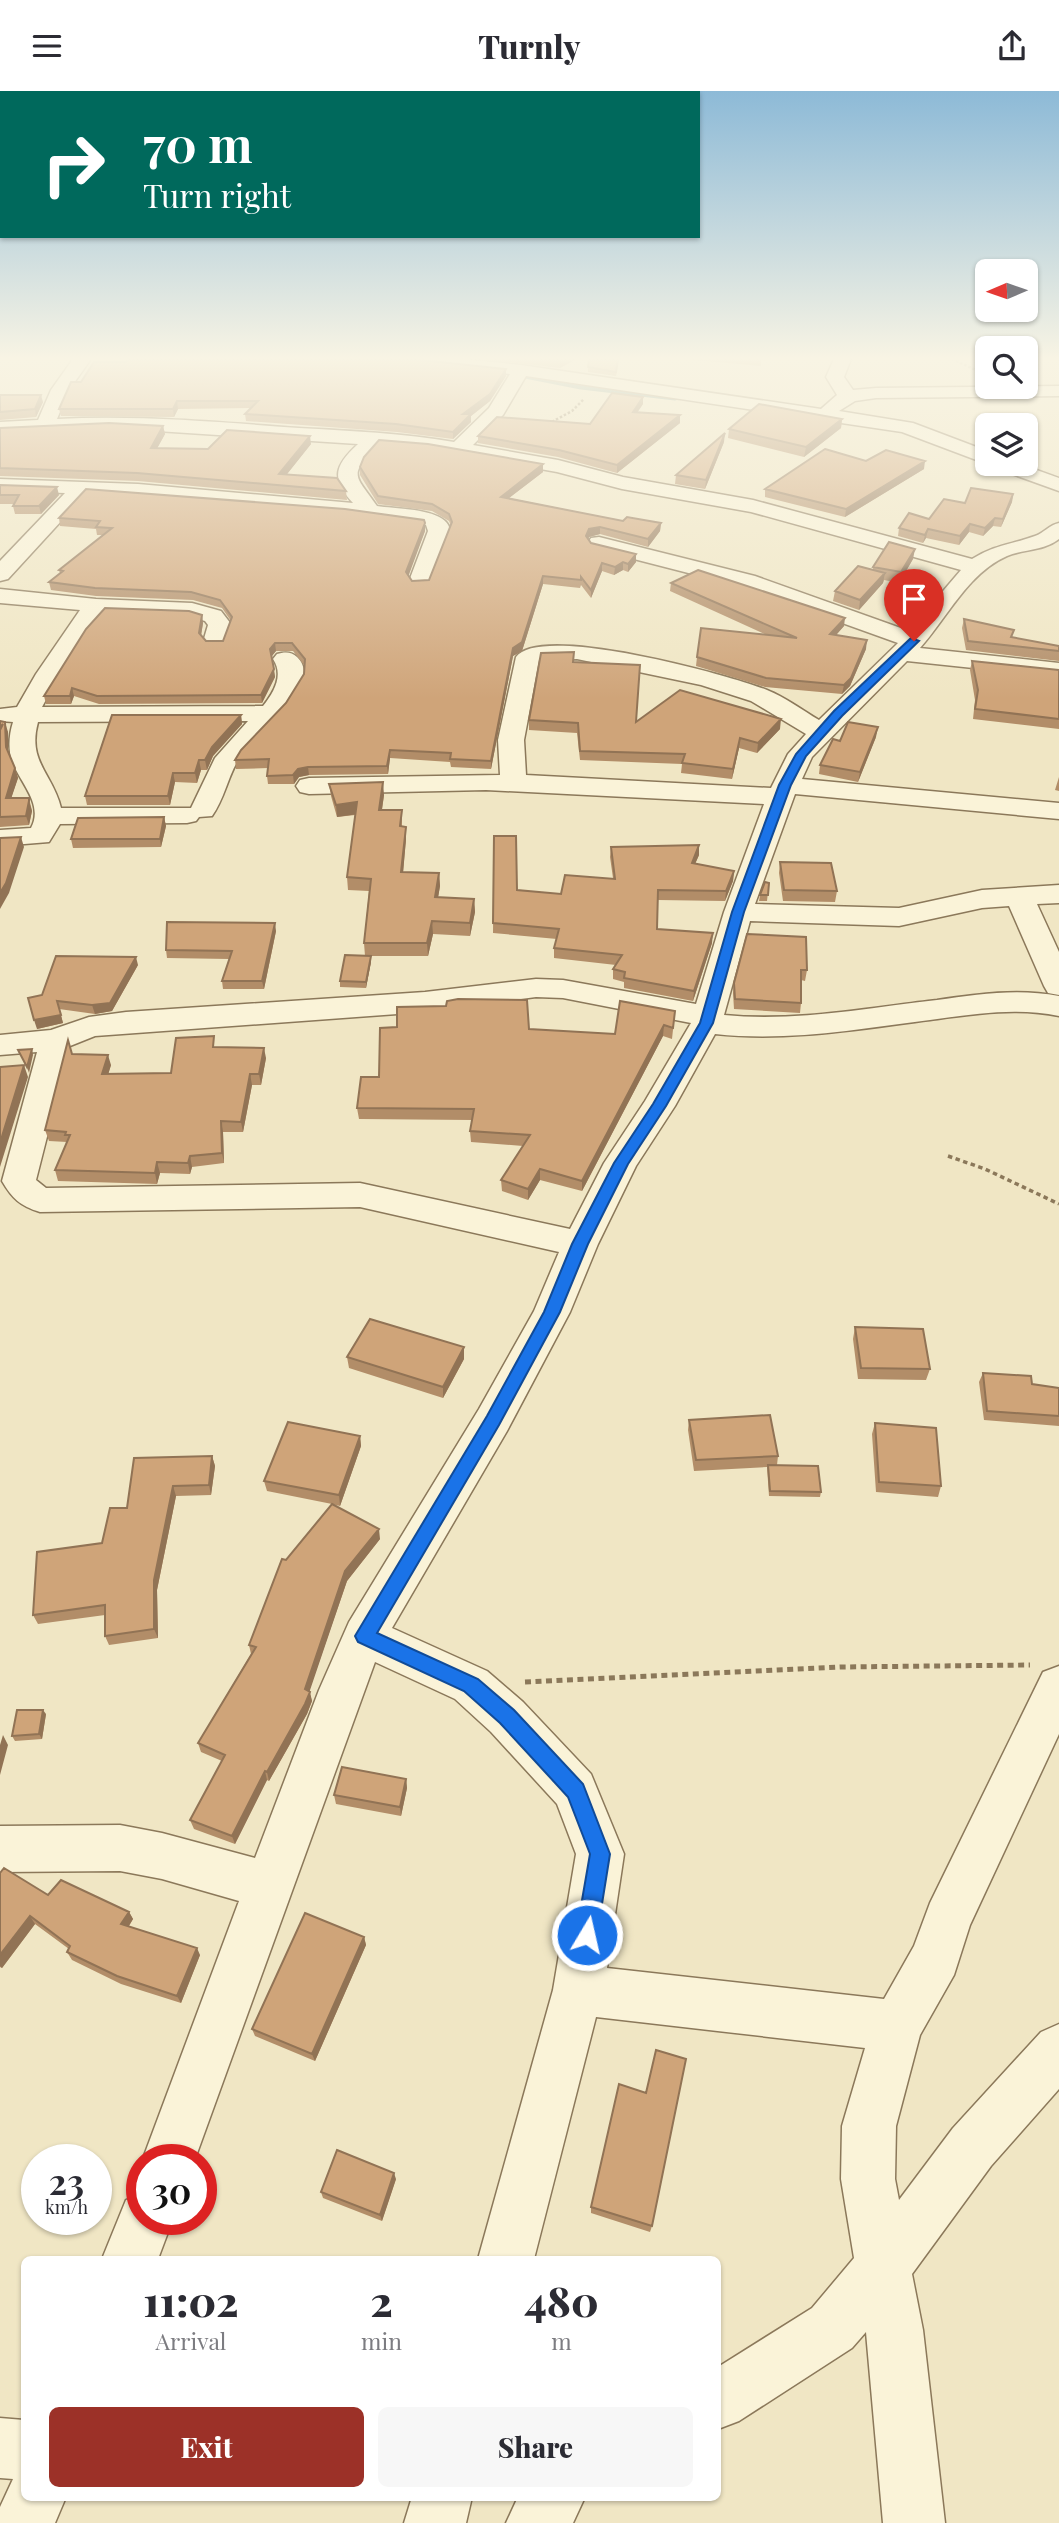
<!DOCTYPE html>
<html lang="en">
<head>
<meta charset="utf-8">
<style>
	:root { --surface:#fff; --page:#f7f7f7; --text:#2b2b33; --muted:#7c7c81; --accent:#9c3128 }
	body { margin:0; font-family:"Playfair Display",serif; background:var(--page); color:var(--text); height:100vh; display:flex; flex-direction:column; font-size:26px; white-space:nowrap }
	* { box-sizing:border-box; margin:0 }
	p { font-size:23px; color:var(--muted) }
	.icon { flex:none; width:38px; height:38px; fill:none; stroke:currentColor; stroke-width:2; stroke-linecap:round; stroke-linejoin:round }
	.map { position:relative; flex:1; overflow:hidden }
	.side { position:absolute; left:21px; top:2165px; width:700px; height:245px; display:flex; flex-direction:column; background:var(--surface); border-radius:10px; box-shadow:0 2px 5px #0004 }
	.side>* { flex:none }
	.banner { position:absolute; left:0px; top:0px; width:700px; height:147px; box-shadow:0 2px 5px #0004; background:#00695c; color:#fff; overflow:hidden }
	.needle { width:46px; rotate:268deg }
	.buttons { position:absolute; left:975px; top:168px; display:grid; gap:14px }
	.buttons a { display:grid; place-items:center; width:63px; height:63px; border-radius:10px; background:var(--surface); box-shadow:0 2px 5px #0004; font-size:35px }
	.speed { position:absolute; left:21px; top:2053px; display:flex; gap:14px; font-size:35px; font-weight:700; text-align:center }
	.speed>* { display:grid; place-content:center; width:91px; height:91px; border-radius:50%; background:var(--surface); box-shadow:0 2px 5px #0004; line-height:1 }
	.speed small { font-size:18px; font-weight:400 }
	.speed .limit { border:10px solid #d22; background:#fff; color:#111 }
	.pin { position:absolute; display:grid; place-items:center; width:60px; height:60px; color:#fff; margin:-72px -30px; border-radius:50% 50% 50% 0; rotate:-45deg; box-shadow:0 0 7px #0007 }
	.pin .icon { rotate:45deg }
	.me { position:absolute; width:77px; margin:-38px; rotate:9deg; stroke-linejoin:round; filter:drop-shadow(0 0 5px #0008) }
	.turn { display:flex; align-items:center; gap:24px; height:147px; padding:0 28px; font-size:32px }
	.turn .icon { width:91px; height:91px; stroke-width:2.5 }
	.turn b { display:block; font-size:49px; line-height:60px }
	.eta { display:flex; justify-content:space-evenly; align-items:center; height:119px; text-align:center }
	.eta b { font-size:42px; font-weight:800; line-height:49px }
	.action { display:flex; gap:14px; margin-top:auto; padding:14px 28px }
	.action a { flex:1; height:80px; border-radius:10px; background:var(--accent); color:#fff; font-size:28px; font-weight:800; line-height:80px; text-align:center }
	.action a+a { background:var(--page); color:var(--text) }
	header { display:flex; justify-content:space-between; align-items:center; height:91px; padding:0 28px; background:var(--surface); font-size:32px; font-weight:800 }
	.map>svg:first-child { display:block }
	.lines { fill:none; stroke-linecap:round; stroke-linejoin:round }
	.stream { stroke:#6c918b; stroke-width:5 }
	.minor-casing { stroke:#8b785a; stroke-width:3 }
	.path-far2 { stroke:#8b785a; stroke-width:2.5; stroke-dasharray:2.5 2; stroke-linecap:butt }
	.path-far1 { stroke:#8b785a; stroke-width:3.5; stroke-dasharray:4.5 3.5; stroke-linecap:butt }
	.path { stroke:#8b785a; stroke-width:5; stroke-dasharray:6 4.5; stroke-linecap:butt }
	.minor { fill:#faf3d8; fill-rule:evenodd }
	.wall { fill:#b28d68 }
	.shaded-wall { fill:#917355 }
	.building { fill:#cfa479; stroke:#917355; stroke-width:2 }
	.route { fill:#1a73e8; stroke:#114b97; stroke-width:2 }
</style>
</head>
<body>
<header><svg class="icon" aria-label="menu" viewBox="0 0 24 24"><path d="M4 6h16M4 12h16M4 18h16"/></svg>Turnly<svg class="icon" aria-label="share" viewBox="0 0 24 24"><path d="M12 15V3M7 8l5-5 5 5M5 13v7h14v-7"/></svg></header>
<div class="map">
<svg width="1059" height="2432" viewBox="0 0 1059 2432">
	<rect width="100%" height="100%" fill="#f0e6c4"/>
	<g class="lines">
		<path class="stream" d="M520,284L581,296L675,307"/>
		<defs>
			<path id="minor" d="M73,268H91L69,299L57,328C138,324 218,331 299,337C351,340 403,342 454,351L489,317L510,283L417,273L411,272L409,268H463L521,274L821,318L837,304L826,286L834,268H851L844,286L853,299L876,297L1059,295V305L876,307L855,310L839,320L913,332L987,360V373L902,341L526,285L503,324L473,354L558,369L623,386L753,409L972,468C997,453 1010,454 1035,445C1044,442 1049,434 1059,432V448C1044,460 1024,458 1007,465C968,482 947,527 920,557L1059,572V586L907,570L812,666L802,688L1059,712V728L795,703L755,813L899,817L982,799L1059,794V812L1037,813L1059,861V904L1048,902L1044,895L1009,815L982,817L899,835L750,830L724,924C795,931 866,917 937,909C977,903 1019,897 1059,905V925C1016,916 973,923 930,929C858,938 788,951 715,943L675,1015L636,1075L598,1153L570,1221L507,1340L392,1537L487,1580L523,1611L591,1683L624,1763L607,1877L884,1908L914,1855L930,1812L1043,1581L1059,1575V1643L970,1834L954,1884L920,1944L896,2035L895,2088L899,2109L953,2037L1041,1941L1059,1933V1998L991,2075L912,2183L923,2239L945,2432H883L866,2241L852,2257L739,2330L718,2338V2276L812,2217L854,2167L841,2088L842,2035L865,1957L596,1926L534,2168H478L553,1899L576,1763L557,1713L491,1641L455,1608L375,1571L195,2068L142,2070L239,1810L162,1788L120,1780L0,1781V1735L120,1734L162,1742L255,1767L319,1599L349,1531L479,1318L534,1220L559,1161L360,1116L40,1121C20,1115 12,1107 2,1090L37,961L0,964V944L51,939L89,926L126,921L425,901L536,888L563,889L696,913L724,821L764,713L486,699L309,703L300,701L296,695L300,689L309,687L500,684L498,649L516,566C540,532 730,584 767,599C785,606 802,619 819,629L898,552L739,495L591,457L588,452L591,447L599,446L755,485L909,540L961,479L751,421L622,398L557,381L429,358L379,354C347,385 355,383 377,415C395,418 449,417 450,440L428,495H412L409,490L428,440L426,434L346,423L86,403L8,488L0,490V470L65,402L0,400V388L138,393L353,412C330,387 335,374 358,353L111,337L0,343V331L38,329L51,299ZM577,568L701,594L751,610L806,643L788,663L771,697L526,684L524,649L539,569ZM536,906L563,907L691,932L645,1010L604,1072L570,1138L360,1092L46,1097L36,1089L70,955L95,945L425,921Z
				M992,373H1020L1059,387V400L995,377Z
				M0,498L96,508L192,512L221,520L231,533L223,556H207L203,551L208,534L205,530L191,526L101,522L60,583L42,616L263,615C274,601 284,584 273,568L277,563C284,561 291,560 297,566C326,593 254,648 240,666C228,684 225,707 212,725L199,726L196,730L187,732L60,733L49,751L0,755V739L31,737C44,713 20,692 12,670C8,658 9,644 13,631L0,630V618L17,616L36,583L80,519L0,512ZM248,630L215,667L191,717H61C53,683 27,671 38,631Z
				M142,2102V2128H173L158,2168H102L126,2109Z
				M0,2327L24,2329V2406H66L55,2432H0V2416L13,2388L0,2387Z
				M412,2406H472L466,2432H404Z
				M518,2406H585L573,2432H506Z"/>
		</defs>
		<use href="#minor" class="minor-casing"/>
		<path class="path-far2" d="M952,268L978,280
			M548,333L572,320L584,308"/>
		<path class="path-far1" d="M948,1065L985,1078L1059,1113"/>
		<path class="path" d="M525,1591L840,1576L1030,1574"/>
		<use href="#minor" class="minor"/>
	</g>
	<path class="wall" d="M481,268H576L560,277Z
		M619,268L616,285L588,281V276Z
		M684,268H760L761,269V275Z
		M126,271L506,278V285L490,310L471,325V331L453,348L397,341L246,330L245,323L250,317L178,318L174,326L61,325L59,318L81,291Z
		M0,304L43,311L36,326L0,329Z
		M643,313L637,321L680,324V332L617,382L558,366L478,352V345L590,333Z
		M842,328L841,337L804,366L728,347L729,338Z
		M163,335L165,343L157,357L208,358L311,353L286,384L346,400L347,409L138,390L0,385V337Z
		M724,351L705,398L675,393L676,384Z
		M866,370L924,378L845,426L765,406V398Z
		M543,373V381L509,407L623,430L661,432L660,440L648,456L600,443L589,446L588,448L591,452L636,463V471L628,481L623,479L614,484L602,480L591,507L581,494L580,497L543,493L522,560L513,565L491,678L451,676L450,671L390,667L388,683L309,684L299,686L294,693H268L267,685L268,677L236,678L235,669L286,612L304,583V574L293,560H276L271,566L275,586L262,612L99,613L74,605L71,613H46L44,605L203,532L201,545L206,550H223L231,530L222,517L193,509L96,505L51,499L49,491L60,482L59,479L103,444H97L96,438L60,435L59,427L425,432V440L408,484L412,490L429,489L451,435L449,430L432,420L378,413L360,384V376Z
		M0,394L59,404L41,423H15L13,415L14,413H0Z
		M1013,403L1012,411L1001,436L993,435L983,445L969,441L959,454L926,447L923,452L898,445L899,437L929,428L965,412Z
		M913,468L899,492L884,489L883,492L859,519L833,510L835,500L873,479V476Z
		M671,492L844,535L836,544L866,558L850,595L842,603L765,596L696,575L697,566L769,545L670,500Z
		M964,528L1012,547L1059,555V570L966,559L962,537Z
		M972,570L1059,579V638L973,628L975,609L970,579Z
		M574,571L636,631L780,638L757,662L739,657L732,688L681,682L682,673L580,669L577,642L529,639V629Z
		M241,624L242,633L213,665L207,679H201L197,692L175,691L170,714H87L85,705Z
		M0,630L8,641V662L15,677L18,687L11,707H29L32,720L29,734L0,736Z
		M876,646L858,691L819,683L820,674Z
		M1059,686V700L1055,699Z
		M329,693L384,704L382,719H402V735L406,736V748L403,781L439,782L440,795L438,806L474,808L475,821L470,845L433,843L428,865H365L364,852L369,800L348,799L347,786L355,724L337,726L331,705Z
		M164,726L166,735L161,756L73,757L71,748Z
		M494,745L517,799L561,803L613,787L610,766L611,756L699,764L695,773L734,780L733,790L725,810L658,809L657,838L712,852L693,910L624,897V891L613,888V878L616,874L554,867V857L557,848L493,842Z
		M780,771L837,800L835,811L783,810L779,782Z
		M769,792L767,810H759L760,804Z
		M276,840L264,898H223L222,890L229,868L167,867L166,859Z
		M747,843L807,879L805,890L801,889V912L800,922L734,918L733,902L734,892Z
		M371,871L366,897L340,896V890Z
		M138,874L112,920L95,923L59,918L63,932L37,938L42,904Z
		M675,920L672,948L663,945L582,1100L540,1089L528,1109L502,1100L501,1089L523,1055L471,1051L470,1040L472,1029L359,1028L357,1017L379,986L529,938L615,943Z
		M216,956L266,967L261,994H252L243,1041H223L224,1072L192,1076L190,1083L160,1082L157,1093L58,1090L55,1079L67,1051L49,1050L45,1039L72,963L111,974L108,983L171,982Z
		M855,1236L930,1278L926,1289L858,1288L853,1248Z
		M347,1266L464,1268L443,1307L349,1277Z
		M983,1282L1032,1293L1059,1297V1335L984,1329L979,1291Z
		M689,1329L778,1365L777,1374L821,1401L820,1406L769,1405L767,1376L694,1380L688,1339Z
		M875,1332L941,1395L938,1406L876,1401L872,1343Z
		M360,1345L361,1355L340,1415L332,1413L380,1448L347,1490L309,1600L312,1610L307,1623L269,1690L267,1689L235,1753L194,1738L190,1729L222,1670L201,1661L198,1652L251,1563L249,1554L286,1469L332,1413L267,1400L264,1390Z
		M212,1365L215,1375L211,1404L176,1405L157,1499L158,1547L109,1554L105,1545V1524L38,1533L33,1524L102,1452L127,1417Z
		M46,1623L42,1648L15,1650L12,1645Z
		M406,1688L407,1697L401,1725L336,1713L334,1704Z
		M0,1782L48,1804L129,1821L133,1828L129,1835L200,1864L181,1912L121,1893L72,1869L67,1861L69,1858L35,1833L2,1877L0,1876Z
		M364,1846L366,1854L315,1970L255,1945L252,1938Z
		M396,2088L382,2130L323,2107L321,2101Z
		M591,2116L652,2135L650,2141L591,2122Z"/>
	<path class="shaded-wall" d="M564,268H576L560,277V270Z
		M506,278V285L490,310L471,325V331L453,348V341L463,323Z
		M41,304L43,311L36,326L35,318Z
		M643,306V313L633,328V321Z
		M177,310L178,318L174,326L173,318Z
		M680,324V332L617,382V374Z
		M842,328L841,337L804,366L806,356Z
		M163,335L165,343L153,365L151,357Z
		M725,342L724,351L705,398L706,389Z
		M310,345L311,353L280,392L279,383Z
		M925,370L924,378L845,426L846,418Z
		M543,373V381L501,413V406Z
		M57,396L59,404L41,423L39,415Z
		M1013,403L1012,411L1001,436L1003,428Z
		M995,427L993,435L983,445L985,437Z
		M425,432V440L407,489L406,481Z
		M661,432L660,440L648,456V448Z
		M970,433L969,441L959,454L960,445Z
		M600,436V443L589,446L586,453V445L589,438Z
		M928,438L926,447L923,452L925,444Z
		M915,458L913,468L899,492L901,481Z
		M636,463V471L628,481V473Z
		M623,471V479L614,484L615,476Z
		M602,472V480L591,507V499Z
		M885,482L883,492L859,519L860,509Z
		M543,485V493L522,560L513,565L491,678V670L513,557Z
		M202,524L203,532L200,550L199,542Z
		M845,527L844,535L829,552L830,543Z
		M867,549L866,558L850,595L842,603L844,594Z
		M275,552L276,560L271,566L270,558Z
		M274,578L275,586L262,612L261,604Z
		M72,597L74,605L71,613L70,605Z
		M241,624L242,633L213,665L207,679L205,669L212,656Z
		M781,628L780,638L757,662L758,652Z
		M5,631L8,641V666L6,656Z
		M878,636L876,646L858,691L860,681Z
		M740,647L739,657L732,688L733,678Z
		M390,659V667L388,683L387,675Z
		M199,669L201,679L197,692L195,682Z
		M308,676L309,684L299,686L294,693L293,684L298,678Z
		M15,677L18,687L8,717L6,707Z
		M173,682L175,691L170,714L168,705Z
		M383,691L384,704L380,731L379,719Z
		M29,710L32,720L29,734L26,725Z
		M357,711L358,723L337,726L336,714Z
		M164,726L166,735L161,756L160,748Z
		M406,736V748L402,794L401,781Z
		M21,746L24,756L9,802L0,818V802Z
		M699,754V764L691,782L692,772Z
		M734,780L733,790L725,810L726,800Z
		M439,782L440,795L436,819L435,806Z
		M474,808L475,821L470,845V832Z
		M432,830L433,843L428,865L427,852Z
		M275,832L276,840L264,898L262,890Z
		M713,842L712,852L693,910L694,900Z
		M371,865V871L366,897V891Z
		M136,866L138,874L112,920L95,923L92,914Z
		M61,924L63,932L37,938L34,929Z
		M664,934L663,945L582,1100V1090Z
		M264,957L266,967L261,994L259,983Z
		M32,958L33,964L29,982L27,976Z
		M108,964L111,974L105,994L102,983Z
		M24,974L28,986L0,1076V1052Z
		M250,983L252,994L243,1041L241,1031Z
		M221,1030L223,1041L224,1072L222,1062Z
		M190,1065L192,1076L190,1083L188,1072Z
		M157,1071L160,1082L157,1093L155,1082Z
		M540,1078V1089L528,1109V1098Z
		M464,1256V1268L443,1307V1296Z
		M360,1345L361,1355L340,1415L339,1404Z
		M212,1365L215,1375L211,1404L209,1394Z
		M173,1395L176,1405L157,1499L158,1547L154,1538V1489Z
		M379,1438L380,1448L347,1490L307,1608L305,1598L345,1480Z
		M310,1601L312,1610L307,1623L269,1690L267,1681Z
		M43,1619L46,1623L42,1648L39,1643Z
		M3,1644L8,1654L0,1684V1654Z
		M265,1680L267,1689L235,1753L232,1745Z
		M406,1688L407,1697L401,1725L400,1716Z
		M129,1821L133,1828L125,1841L121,1833Z
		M30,1825L35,1833L2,1877L0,1875V1864Z
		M364,1846L366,1854L315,1970L312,1963Z
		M197,1857L200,1864L181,1912L177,1905Z
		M394,2082L396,2088L382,2130L380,2124Z"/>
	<path class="building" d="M127,268H412L506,278L490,303L463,323H471L453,341L396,333L245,323L258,310H177L173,318H59L71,291H81L94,271H126Z
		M541,268H564L560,270Z
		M589,268H618L616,281L588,276Z
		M612,302L643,306L633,321L680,324L617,374L559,359L478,345L497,326L590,333Z
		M0,304H41L35,318L0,321Z
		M759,313L842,328L806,356L729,338Z
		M109,332L163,335L151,357L208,358L227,339L310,345L279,383L337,387L346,400L137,382L0,377V337Z
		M725,342L706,389L676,384Z
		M379,349L428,353L543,373L501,406L623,430L627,426L661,432L648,448L600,436L589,438L586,445L591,452L636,463L628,473L623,471L615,476L602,472L591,499L581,486V489L543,485L522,551L513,557L491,670L450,668L451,662L390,659L387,675L308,676L298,678L293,684L267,685L269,668L235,669L241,659L286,612L304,583L305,568L292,552H275L270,558L274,578L261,604L97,605L72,597L70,605H44L86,538L105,517L189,520L202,524L199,542L206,550H223L232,526L220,509L191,501L95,497L49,491L63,480L59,479L112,437L96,436L100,430L59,427L86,398L345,418L424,429L425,432L406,481L412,490L429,489L452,431L449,423L432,413L378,405L360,376L364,366Z
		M825,358L866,370L886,359L925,370L846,418L765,398Z
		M0,394L57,396L39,415H13L19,404H0Z
		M971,397L1013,403L1003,428L995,427L985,437L970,433L960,445L928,438L925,444L899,437L909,422L929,428L944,408L965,412Z
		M889,451L915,458L901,481L873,476Z
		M858,475L885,482L860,509L835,500Z
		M698,479L845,527L830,543L867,549L851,587L844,594L766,587L697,566L701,537L797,547L671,492Z
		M964,528L1014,539L1011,546L1059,555V560L968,550Z
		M574,561L573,571L640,574L636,631L680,599L781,628L758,652L740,647L733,678L682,672L685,663L580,660L578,632L529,629L541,562Z
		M972,570L1059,579V628L975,618L978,599Z
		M112,624H241L212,656L205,669H199L195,682H173L168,705H85Z
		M0,630L5,631L6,656L15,677L6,707H29V710L26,725L0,726V639L3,633L0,636Z
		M848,631L878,636L860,681L820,674L833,648L840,650Z
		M383,691L379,719H402L400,735L406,736L401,781L439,782L435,806L474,808L470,832L432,830L427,852H364L371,788L347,786L357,711L336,714L329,693Z
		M164,726L160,748H71L78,727Z
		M494,745H516L517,799L561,803L565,784L615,788L611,756L699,754L692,772L734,780L726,800L658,799L657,838L713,842L694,900L624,887L625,881L613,878L622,864L554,857L559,838L493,832Z
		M21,746L6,792L0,802V747Z
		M780,771L831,772L837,800L784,799Z
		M765,791L769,792L768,804H760Z
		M167,831L275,832L262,890H222L232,860L166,859Z
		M747,843L806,846L807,879H801V912L735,908L734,892Z
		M345,864L371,865L366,891L340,890Z
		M56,865L136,866L110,912L92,914L57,910L61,924L34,929L28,907L42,904Z
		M458,908L527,909L529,938L615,943L620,910L675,920L673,937L664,934L582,1090L540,1078L528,1098L501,1089L530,1044L470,1040L474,1018L357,1017L361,986H379L380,937L397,936V916L446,915L447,910Z
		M214,945L213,956L264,957L259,983H250L241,1031L221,1030L222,1062L190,1065L188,1072L157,1071L155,1082L55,1079L70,1044H65L66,1041L45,1039L68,949L72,963L108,964L102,983L171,982L176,947Z
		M32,958L27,976L18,959Z
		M24,974L0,1052V976Z
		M370,1228L464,1256L443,1296L347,1266Z
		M855,1236L923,1238L930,1278L861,1277Z
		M983,1282L1031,1285L1032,1293L1059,1297V1325L987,1320Z
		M770,1324L778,1365L696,1369L689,1329Z
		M288,1331L360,1345L339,1404L264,1390Z
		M875,1332L936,1337L941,1395L879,1391Z
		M212,1365L209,1394L173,1395L154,1489V1538L105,1545V1514L33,1524L37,1461L102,1452L110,1417H127L134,1367Z
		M768,1374L818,1375L821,1401L770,1400Z
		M332,1413L379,1438L345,1480L305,1598L310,1601L305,1613L267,1681L265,1680L232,1745L190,1729L225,1664L198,1652L256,1556L249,1554L282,1468L286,1469Z
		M17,1619H43L39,1643L12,1645Z
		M342,1676L406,1688L400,1716L334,1704Z
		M4,1777L48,1804L61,1789L129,1821L121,1833L197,1857L177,1905L117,1885L67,1861L70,1855L30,1825L0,1864V1782Z
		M305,1822L364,1846L312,1963L252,1938Z
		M656,1959L686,1968L652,2135L591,2116L619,1993L646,2002Z
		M337,2059L394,2082L380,2124L321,2101Z"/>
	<linearGradient id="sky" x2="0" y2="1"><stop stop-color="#8dbad7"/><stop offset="0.44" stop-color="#f8f4e4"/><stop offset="1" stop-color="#f8f4e4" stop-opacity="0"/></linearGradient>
	<rect width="1059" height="608" fill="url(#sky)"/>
	<path class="route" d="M911,547L919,550L842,625L806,665L791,694L744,821L713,932L666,1015L628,1073L588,1153L560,1221L499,1334L377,1542L478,1588L514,1619L583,1693L610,1763L597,1844L594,1852L587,1855L579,1852L576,1844L590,1763L568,1706L500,1632L464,1600L358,1551L355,1545L487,1325L544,1221L572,1153L614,1072L653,1013L700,932L732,821L779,694L796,663L834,620Z"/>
</svg>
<div class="buttons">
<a><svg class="needle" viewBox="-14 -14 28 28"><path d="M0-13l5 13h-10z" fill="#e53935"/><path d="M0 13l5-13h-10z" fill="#7c7c81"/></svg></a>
<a><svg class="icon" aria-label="search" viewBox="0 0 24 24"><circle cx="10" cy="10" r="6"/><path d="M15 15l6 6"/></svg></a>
<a><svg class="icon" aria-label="layers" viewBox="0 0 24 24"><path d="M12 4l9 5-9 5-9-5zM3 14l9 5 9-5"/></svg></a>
</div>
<div class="speed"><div>23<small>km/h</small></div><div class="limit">30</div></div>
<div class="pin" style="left:914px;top:550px;background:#d93025"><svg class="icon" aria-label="arrive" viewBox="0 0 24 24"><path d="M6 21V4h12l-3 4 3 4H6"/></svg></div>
<svg class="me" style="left:587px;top:1844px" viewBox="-20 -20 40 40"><circle r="17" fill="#1a73e8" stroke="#fff" stroke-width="3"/><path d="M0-11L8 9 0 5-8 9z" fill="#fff"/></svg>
<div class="banner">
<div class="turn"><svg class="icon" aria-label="right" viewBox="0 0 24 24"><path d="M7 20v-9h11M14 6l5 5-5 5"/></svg><div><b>70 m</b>Turn right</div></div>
</div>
<section class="side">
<div class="eta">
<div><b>11:02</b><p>Arrival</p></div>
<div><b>2</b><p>min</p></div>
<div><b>480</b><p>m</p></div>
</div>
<div class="action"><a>Exit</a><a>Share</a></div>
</section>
</div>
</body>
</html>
